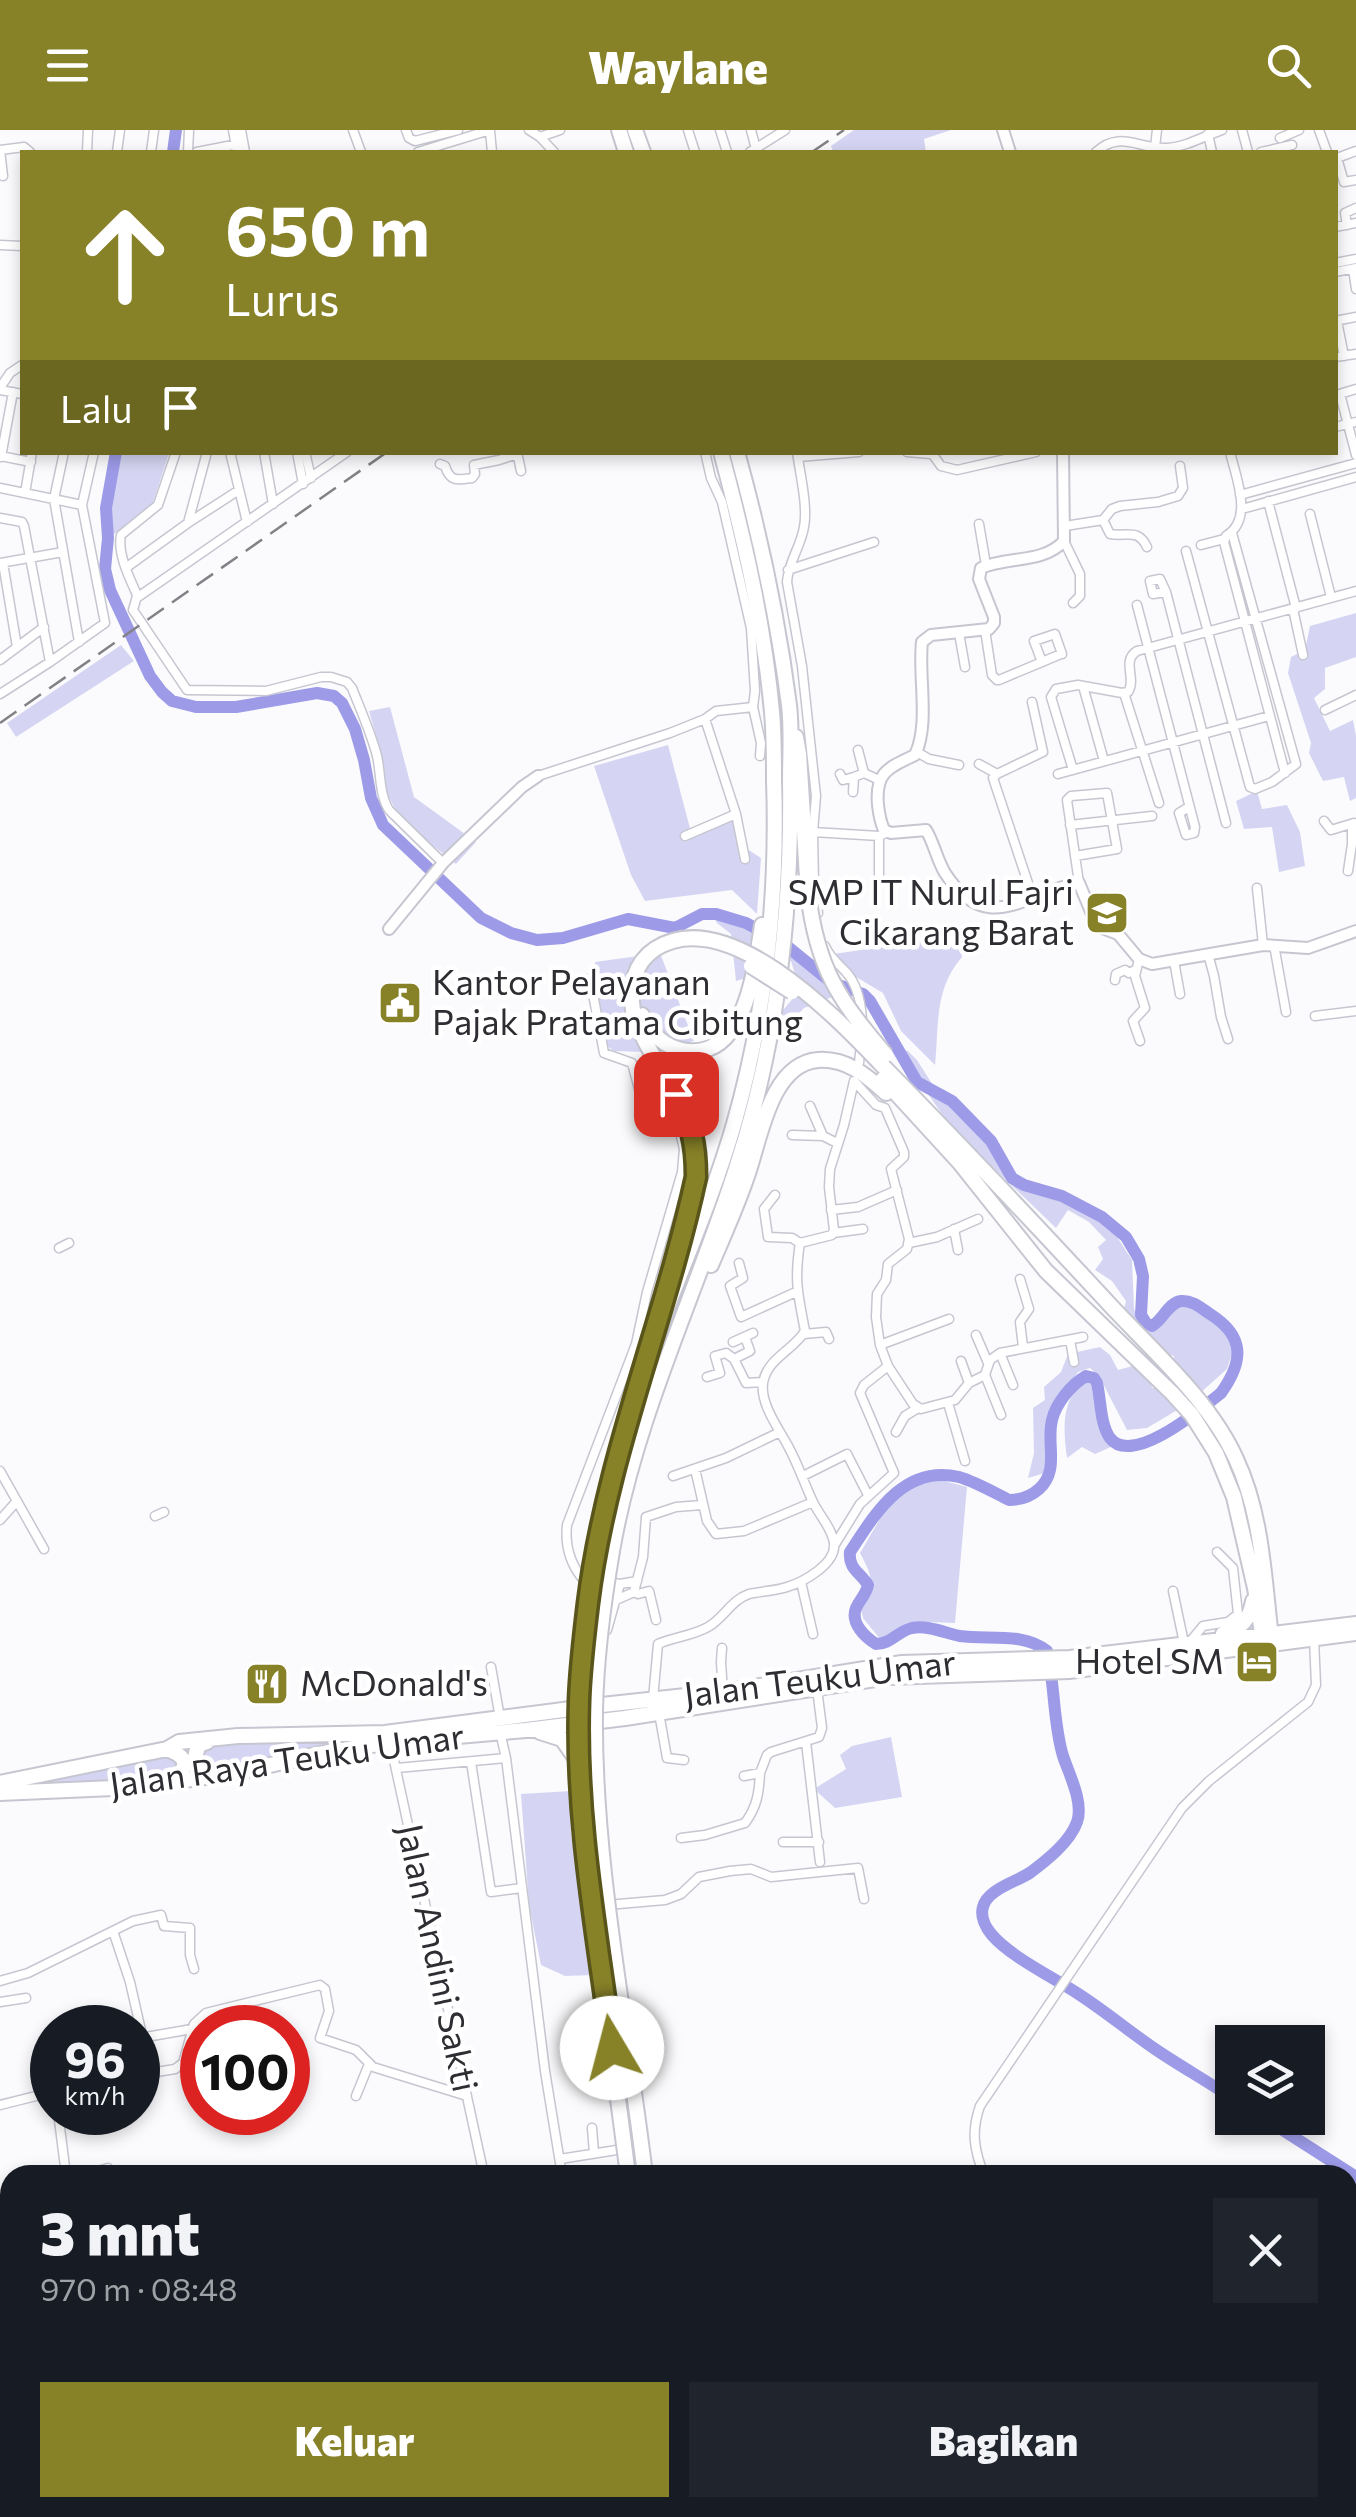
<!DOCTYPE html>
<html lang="id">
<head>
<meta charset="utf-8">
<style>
	:root { --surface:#171b24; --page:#20242c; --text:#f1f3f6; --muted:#9ea1a6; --accent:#878128 }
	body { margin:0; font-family:Commissioner,sans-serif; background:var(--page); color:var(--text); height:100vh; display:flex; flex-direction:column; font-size:38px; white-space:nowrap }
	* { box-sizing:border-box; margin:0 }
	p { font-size:32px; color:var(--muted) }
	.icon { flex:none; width:55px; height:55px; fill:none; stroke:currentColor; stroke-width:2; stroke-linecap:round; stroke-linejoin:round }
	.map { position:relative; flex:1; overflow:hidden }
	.details { position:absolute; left:0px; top:2035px; width:1358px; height:352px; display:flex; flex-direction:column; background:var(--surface); border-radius:30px 30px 0 0; box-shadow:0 5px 15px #0003 }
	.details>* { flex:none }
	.banner { position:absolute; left:20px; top:20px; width:1318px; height:305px; border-radius:0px; box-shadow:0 5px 15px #0003; background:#878128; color:#fff; overflow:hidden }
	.buttons { position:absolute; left:1215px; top:1895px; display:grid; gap:20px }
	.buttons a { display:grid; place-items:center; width:110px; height:110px; border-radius:0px; background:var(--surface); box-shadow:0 5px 15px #0003; font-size:50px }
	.speed { position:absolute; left:30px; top:1875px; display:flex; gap:20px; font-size:50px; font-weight:700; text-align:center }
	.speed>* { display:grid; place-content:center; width:130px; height:130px; border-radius:50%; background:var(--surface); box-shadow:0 5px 15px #0003; line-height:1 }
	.speed small { font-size:25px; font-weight:400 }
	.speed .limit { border:15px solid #d22; background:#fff; color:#111 }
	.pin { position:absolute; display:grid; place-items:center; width:85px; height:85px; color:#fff; margin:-42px; border-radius:20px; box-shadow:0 5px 15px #0006 }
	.me { position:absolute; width:110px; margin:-55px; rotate:352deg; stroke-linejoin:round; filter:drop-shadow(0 0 8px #0008) }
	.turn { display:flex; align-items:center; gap:35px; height:210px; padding:0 40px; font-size:45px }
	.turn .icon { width:130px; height:130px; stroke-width:2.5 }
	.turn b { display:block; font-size:70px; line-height:85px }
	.then { display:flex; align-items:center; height:95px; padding:0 40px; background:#0003; gap:20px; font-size:38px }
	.round { display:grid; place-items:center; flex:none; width:105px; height:105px; border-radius:0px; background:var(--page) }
	.overview { display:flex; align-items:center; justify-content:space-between; height:170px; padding:0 40px }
	h1 { font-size:60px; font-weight:800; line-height:75px }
	.button { display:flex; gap:20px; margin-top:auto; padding:20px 40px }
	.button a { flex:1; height:115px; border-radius:0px; background:var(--accent); color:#fff; font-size:40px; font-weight:800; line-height:115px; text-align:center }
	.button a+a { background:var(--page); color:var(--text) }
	header { display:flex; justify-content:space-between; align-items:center; height:130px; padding:0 40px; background:var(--accent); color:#fff; font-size:45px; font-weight:800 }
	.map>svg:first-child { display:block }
	.green { fill:#d5d5f3 }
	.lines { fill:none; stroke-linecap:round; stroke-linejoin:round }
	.river { stroke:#9d9be8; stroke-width:12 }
	.street-casing { stroke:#c6c6d1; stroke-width:11 }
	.secondary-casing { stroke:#c6c6d1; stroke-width:14 }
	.highway-casing { stroke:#c6c6d1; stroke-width:18 }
	.street { stroke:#fff; stroke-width:8 }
	.secondary { stroke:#fff; stroke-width:10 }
	.highway { stroke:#fff; stroke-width:14 }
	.rail { stroke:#828286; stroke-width:2.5; stroke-dasharray:20 10; stroke-linecap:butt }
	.highway-bridge-casing { stroke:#c6c6d1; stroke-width:18; stroke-linecap:butt }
	.highway-bridge { stroke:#fff; stroke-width:14 }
	.route-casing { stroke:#58541a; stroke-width:25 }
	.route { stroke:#878128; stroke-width:18 }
	.labels { text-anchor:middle; stroke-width:9; stroke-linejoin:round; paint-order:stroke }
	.poi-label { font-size:35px; fill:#2d2d32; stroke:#fff; text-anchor:end }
	.street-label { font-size:35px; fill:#2d2d32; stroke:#fff }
</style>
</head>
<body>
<header><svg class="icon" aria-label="menu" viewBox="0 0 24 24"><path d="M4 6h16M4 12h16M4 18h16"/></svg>Waylane<svg class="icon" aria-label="search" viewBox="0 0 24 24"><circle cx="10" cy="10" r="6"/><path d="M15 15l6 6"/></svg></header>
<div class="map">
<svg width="1356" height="2387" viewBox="0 0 1356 2387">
	<rect width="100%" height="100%" fill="#fbfbfd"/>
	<path class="green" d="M854,0H951L924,9L926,22H833L831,16Z
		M116,323H169L151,379L108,408L106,378Z
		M1356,483V527L1325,538V559L1314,568L1330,601L1353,590L1356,606V668L1350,671L1344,647L1323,651L1309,623L1311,613L1288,543L1291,527L1305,520L1310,496Z
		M121,515L134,531L16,607L7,593Z
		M390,577L414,667L476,712L456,734L402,691L383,657L381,623L369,581Z
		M668,615L691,702L737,683L744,717L761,728L757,784L732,760L645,771L631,745L594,636Z
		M1257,661L1262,679L1287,675L1300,702L1305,736L1279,742L1272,697L1244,699L1236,671Z
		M711,781L742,789L769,803L824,854L850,860L804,878L790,893L767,896L743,894L741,875L784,879L800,860L791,831L769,841L736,851L731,804L717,793Z
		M959,806L962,827C934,859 939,895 935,935L901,901L883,863L856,847L833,824Z
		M660,823L694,911L645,922L614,921L599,910L595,832Z
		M896,918L908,921L917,930L936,960L981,1006L1007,1047L1029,1059L1075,1069L1106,1090L1132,1130L1134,1179L1140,1189L1152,1194L1164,1192L1179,1173L1196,1172L1227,1192L1235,1214L1227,1239L1189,1273L1147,1298L1127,1300L1099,1246L1090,1238L1078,1242L1057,1272L1052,1333L1045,1343L1028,1348L1034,1323L1033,1278L1045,1270L1044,1257L1061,1242L1068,1224L1100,1217L1110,1225L1118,1240L1147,1232L1152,1258L1172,1253L1174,1226L1139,1216L1120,1193L1126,1171L1112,1151L1095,1140L1103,1129L1098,1117L1106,1110L1089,1092L1068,1080L1056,1098L951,997Z
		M1085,1249L1095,1251C1102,1273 1103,1293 1113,1316L1095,1324L1082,1317L1067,1328C1063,1298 1061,1271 1085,1249Z
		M933,1348L967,1357L955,1493L928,1492L880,1509L863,1488L860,1476C875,1452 873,1448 860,1423L884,1382L907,1358Z
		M623,1572L625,1588L390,1612L203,1645L199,1615L304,1607Z
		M891,1607L902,1667L835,1678L814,1659L846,1639L840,1625L852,1616Z
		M167,1619L182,1627L170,1652L0,1663L20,1650Z
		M570,1661L571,1703L592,1845L565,1846L541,1835L529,1775L521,1664Z"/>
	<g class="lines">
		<path class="river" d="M173,22L176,0
			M116,322L106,378L108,408L105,439L110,460L150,546L162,562L172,571L196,577H236L317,563L334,566L342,573L355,599L364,630L371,668L383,695L481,788L511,803L537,810L563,808L628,789L675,798L702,784H716L746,793L783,813L831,852L863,864L870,871L917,952L952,971L991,1011L1012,1048L1024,1055L1062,1066L1102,1087L1126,1107L1139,1129L1143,1146L1141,1185L1146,1193L1152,1196C1163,1190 1168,1173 1181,1171C1192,1170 1201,1178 1210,1184C1245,1206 1244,1231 1221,1263C1201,1279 1132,1337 1110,1308C1100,1294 1101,1270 1097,1253L1094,1248L1086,1246C1071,1255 1056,1273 1052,1290C1046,1314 1060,1340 1039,1359C1030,1367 1021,1370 1009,1370C993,1362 976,1352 959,1347C904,1334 875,1384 850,1422C848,1439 861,1443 868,1455C866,1465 860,1469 856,1478C850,1493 865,1507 876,1514C891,1514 898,1501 912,1498C928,1495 945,1503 960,1506C988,1510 1024,1502 1047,1521C1055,1555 1053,1593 1063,1626C1069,1644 1084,1673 1077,1692C1070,1712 1047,1730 1031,1742C1017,1752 987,1759 983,1777C980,1787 986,1798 992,1805C1012,1828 1055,1848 1080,1865C1106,1882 1130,1902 1155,1919C1180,1936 1207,1951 1232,1968
			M1264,1988L1356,2047"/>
		<defs>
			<path id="street" d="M233,0L237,22
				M241,0L245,22
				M353,0L361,22
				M406,0L409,8L415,11L458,0
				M529,0L540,7L554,22
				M688,0L695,22
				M720,0L727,22
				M751,0L756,19
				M1242,0L1248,22
				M1319,0L1327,22
				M490,1L492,22
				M1208,4L1212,22
				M540,7L560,0
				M1280,8L1299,0
				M1155,17L1157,0
				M0,20L24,17L30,22
				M0,20L3,46
				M87,22L88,0
				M117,22L120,0
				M151,22L154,0
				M188,22L189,0
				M197,22L243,13
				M418,22L490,0
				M750,22L785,0
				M1096,22C1120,0 1138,19 1167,18C1186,17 1204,6 1222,0
				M1261,22L1292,15
				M1337,28L1344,52L1356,50
				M1337,28L1356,21
				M1347,95L1345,83L1356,78
				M1335,97L1356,93
				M0,115L22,116
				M1335,133L1356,129
				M1353,139L1356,159
				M1335,142L1356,138
				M1335,191L1356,187
				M1337,191L1344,226
				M1335,227L1356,224
				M0,258L10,243L22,235
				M0,260L22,264
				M1340,264L1356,325
				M1336,265L1356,259
				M1335,297L1356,292
				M64,322L54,369L79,512
				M176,322L158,375L121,405C117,424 130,449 138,467L347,322
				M230,322L247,392
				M264,322L273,374
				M297,322L303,354
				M305,322L311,348
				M517,322L521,341
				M705,322L711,348L722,372L751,498L755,561L753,577L761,613L760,626
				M797,322C800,343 808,377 804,397C801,416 788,433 787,452L802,536L816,666L813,702L879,706L889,702
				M907,322L931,324
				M931,322L941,336L957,340L1036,322
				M1230,322C1236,348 1254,389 1226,406L1224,412L1285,643
				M0,326L31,332
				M1,327L13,262
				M798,327L859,322
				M440,334L445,336C450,352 457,350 472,348L475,344L474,335L499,330L517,324
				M0,358L82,375
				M25,363L32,322
				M1240,365L1356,333
				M1268,371L1296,478
				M1242,379L1356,347
				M1310,384L1331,467
				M0,388L22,392L24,396L50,532
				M1103,390L1110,404C1127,407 1138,398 1147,417
				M188,393L207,322
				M979,394L986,435
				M1065,396L1103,390L1112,379L1120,376L1158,372L1178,366L1183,358L1180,336
				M1064,411L1080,444V466L1073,473
				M1201,415L1224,409
				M1186,421L1250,657L1255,659L1272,652L1296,634L1232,403
				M0,433L63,422
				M3,433L17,517
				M127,437L188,393L239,360
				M788,440L874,412
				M1166,462L1153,464L1150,451L1160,449L1166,462L1226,693
				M137,466L133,480L187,560L266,561L321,547H331L347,552L352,558C361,581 371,603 377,626C381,643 379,664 389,680L443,733
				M1137,475L1195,697L1194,703L1186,705L1179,683L1189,677
				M1293,479L1303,525
				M985,500L992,545L997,550H999L1061,524H1062L1055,504L1034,511L1042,532
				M959,503L965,537
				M0,530L44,497
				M1083,556L1104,631
				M1124,563L1159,673
				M0,564L50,532L105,493L82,375L94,322
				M1032,572L1043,622L997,644L993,648L1033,768
				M1325,580L1356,565
				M705,589L736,684L745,729
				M858,620L864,643L879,650
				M917,622L929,629L959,635
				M979,634L997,644
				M1073,640L1051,567L1056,559L1078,555L1122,563L1128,562C1137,549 1121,531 1137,521L1356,461
				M840,644L843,650L854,647
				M1058,644L1269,586
				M538,646L670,603L705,589L716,581L753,577
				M853,662L854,647L864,643
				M1324,691L1331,700L1354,693
				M1070,695L1152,686
				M813,702L814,754L818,783
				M685,706L736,684
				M1075,726L1117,719L1107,663L1071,666L1067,670L1079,753
				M1348,741L1352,714V694
				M879,746V706
				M1257,758L1263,815
				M1088,773L1105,767
				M1274,815L1286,882
				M825,816C830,828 838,833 846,842C858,855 861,873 862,890
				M1208,824L1214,846L1221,887L1228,909
				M1139,829L1135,846L1145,878L1133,891L1140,911
				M1174,831L1180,864
				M590,848L604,923L632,933L639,959L663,963L668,967L677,990L684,1019L682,1042L647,1162L636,1214L567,1395C565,1414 570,1433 582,1448L593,1450
				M1115,850L1116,844L1125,840L1129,843L1135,840
				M1315,886L1356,881
				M859,933L861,914
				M810,976L823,1006L837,1013
				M792,1005L823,1006
				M775,1065L764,1079L768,1107L792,1108L800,1113L832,1105L834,1100L829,1057L830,1039L844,995L854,951
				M831,1080L858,1077L897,1060
				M954,1099L958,1120
				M833,1103L863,1099
				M909,1113L937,1107L978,1089
				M59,1118L69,1113
				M739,1133L743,1148L730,1156L741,1187L796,1162
				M1020,1149L1029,1179L1020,1192L1023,1217
				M804,1204L826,1202L829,1209
				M976,1205L988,1233
				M1070,1210L1074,1232
				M733,1212L753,1203
				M880,1215L949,1189
				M1000,1223L1013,1255
				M734,1229L750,1221L745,1207
				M961,1231L969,1253
				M888,1236L913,1274L921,1279L955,1270L969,1253L985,1245L990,1230L1000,1223L1083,1207
				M985,1245L1001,1285
				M707,1247L720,1243L715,1226L726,1223L734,1229L746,1253L763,1252
				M948,1273L965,1331
				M896,1302L905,1286L918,1278
				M695,1339L707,1391L716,1404L744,1401L813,1372
				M0,1341L44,1419
				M673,1346L726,1328L780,1302
				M803,1346L847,1324L868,1365
				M155,1386L164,1382
				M0,1390L17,1371
				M834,1416L860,1374L894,1343L860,1263L864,1255L888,1236L880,1215L876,1187L877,1164L886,1150L888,1134L907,1119L909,1109L891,1039L904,1027V1022L885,978L876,975L854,951
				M607,1452L620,1454L637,1451
				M801,1452L813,1504
				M1173,1461L1184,1513
				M634,1462L638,1464L649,1461L656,1490
				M616,1470L634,1462L643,1427L646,1387L676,1377L702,1375
				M607,1500L620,1454
				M1189,1513L1203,1496L1228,1492L1238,1484L1233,1438L1217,1422
				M722,1518L721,1532L723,1562
				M491,1537L500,1588
				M653,1569L658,1514C674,1507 692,1506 708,1497C724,1488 731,1470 749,1464C762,1461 775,1461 787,1457C803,1452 837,1434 834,1413C832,1398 819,1385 813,1372C804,1353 798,1334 788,1316C779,1299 760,1274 763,1253C767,1228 794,1220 805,1201C798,1164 794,1151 800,1113
				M659,1583L667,1628L684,1630
				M500,1602L506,1628L545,1941L562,2045
				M390,1612L484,2045
				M806,1612L820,1732
				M471,1632L491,1762L521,1758
				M397,1638L506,1628
				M744,1646L760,1643L767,1625L771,1622L819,1607L822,1598L817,1559
				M681,1708L705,1705L745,1693C757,1677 759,1663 760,1643
				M783,1712H819
				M607,1775L665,1770L681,1764L699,1747L730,1741L751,1739L771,1747L858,1738L864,1769
				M113,1801L130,1852L142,1905L146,1907L192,1899
				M0,1851L28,1843L133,1791L161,1785L164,1796L190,1798V1825L194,1839
				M0,1872L26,1868
				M138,1945L175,1939L183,1933L194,1894L206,1883L320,1855L325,1859L329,1881L320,1908L356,1920L373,1937L467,1966
				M356,1966L369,1934
				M0,1975L52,1962
				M58,1982L66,2045
				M592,1998L594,2023
				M560,2029L623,2019
				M84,2045L108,2038
				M984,2045C974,2020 971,2001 980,1976L1182,1678L1209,1651L1308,1572L1316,1555L1314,1509
				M0,2079L10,2099
				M1348,2334L1356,2359
				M155,2378L159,2387
				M485,2378V2387
				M542,2378L544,2385L548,2387
				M1114,2378L1118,2387
				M1323,2378L1327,2387
				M102,2387L137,2378
				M167,2387L180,2378
				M1239,2387L1267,2378"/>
			<path id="secondary" d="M1003,0L1010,22
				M1063,322L1064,411C1043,434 1007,426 981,438L979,449L994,487V493L989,499L931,505L922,512C918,546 930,594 915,625C888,638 875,642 878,675C879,684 880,691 884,700L891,703L926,700C934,713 937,730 945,743C987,808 1024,763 1079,753L1097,796L1118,804L1139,829L1152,834L1263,815L1308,818L1356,801
				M389,799L443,733L522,657L538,646"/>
			<path id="highway" d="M619,0L626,22
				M635,0L643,22
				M796,607L799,624L808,763
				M633,880C640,910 660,935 675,962C680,973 687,986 691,997C707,1047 679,1114 665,1163
				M642,885C650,902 662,916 682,920C745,933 755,839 762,795
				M879,932C958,1012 1035,1094 1111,1176C1154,1222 1210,1271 1236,1329C1262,1384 1264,1448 1271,1508
				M883,949L959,1032L1046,1141L1172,1263L1192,1285L1216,1323L1234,1367L1255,1458L1262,1503
				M711,1135C723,1107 736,1078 746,1049C760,1012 769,934 818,930C846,928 866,945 886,963
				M597,1417C607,1368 618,1319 634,1271C663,1177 707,1088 734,994C766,882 778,765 774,650C774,627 774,604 772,582C764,494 744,408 721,322
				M612,1421C635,1288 695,1167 736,1039C777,914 792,782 790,651C790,626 792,600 789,575C778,490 760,405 737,322
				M1223,1504C1241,1498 1250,1490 1253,1471
				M540,1602L562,1609L574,1626
				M207,1612L199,1615C194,1625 195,1631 198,1641L209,1646
				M167,1619C191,1628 188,1639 170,1652
				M0,1653L167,1619L179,1612L238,1606L385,1603L602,1575L723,1562L902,1533L1070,1528L1356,1494
				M0,1663L136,1657L239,1642L319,1624L390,1612L526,1600L625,1588L888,1547L1069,1541L1355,1503
				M614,2387L615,2378
				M630,2387L632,2378"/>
		</defs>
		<use href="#street" class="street-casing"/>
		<use href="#secondary" class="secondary-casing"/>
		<use href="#highway" class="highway-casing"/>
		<use href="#street" class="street"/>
		<use href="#secondary" class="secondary"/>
		<use href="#highway" class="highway"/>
		<path class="rail" d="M812,22L844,0
			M0,593L387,322"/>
		<defs>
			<path id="highway-bridge" d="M808,763C817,838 838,869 886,925
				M751,836L792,862
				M633,880C629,857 634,833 655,819C726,773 835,886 879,932
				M597,1417L588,1471L579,1570L580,1644L591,1764L628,2045
				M612,1421C603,1474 596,1526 595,1581C593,1733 627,1893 645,2045"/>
		</defs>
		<use href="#highway-bridge" class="highway-bridge-casing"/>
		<use href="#highway-bridge" class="highway-bridge"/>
	</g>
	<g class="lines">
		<defs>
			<path id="route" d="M612,1918C597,1804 575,1688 579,1571C580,1539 584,1506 588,1473C606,1327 665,1190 696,1047C696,1011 691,996 676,964"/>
		</defs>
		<use href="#route" class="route-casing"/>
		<use href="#route" class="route"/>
	</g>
	<defs>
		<symbol id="school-square" viewBox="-11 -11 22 22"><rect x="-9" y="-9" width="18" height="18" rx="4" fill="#878128" stroke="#fff"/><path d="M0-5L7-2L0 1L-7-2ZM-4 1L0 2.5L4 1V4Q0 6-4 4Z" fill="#fff"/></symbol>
		<symbol id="civic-square" viewBox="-11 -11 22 22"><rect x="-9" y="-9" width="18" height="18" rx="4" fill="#878128" stroke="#fff"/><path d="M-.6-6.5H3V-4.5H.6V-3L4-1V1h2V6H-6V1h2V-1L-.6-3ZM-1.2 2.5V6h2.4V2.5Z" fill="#fff"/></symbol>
		<symbol id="hotel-square" viewBox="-11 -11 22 22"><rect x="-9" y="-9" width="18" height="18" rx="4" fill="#878128" stroke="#fff"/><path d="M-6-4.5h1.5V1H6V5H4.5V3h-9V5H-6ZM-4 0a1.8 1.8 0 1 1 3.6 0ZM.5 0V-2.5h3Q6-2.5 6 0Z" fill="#fff"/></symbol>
		<symbol id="restaurant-square" viewBox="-11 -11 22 22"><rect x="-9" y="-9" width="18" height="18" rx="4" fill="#878128" stroke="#fff"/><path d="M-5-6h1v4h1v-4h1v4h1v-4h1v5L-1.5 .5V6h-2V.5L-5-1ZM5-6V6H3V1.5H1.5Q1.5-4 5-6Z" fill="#fff"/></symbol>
	</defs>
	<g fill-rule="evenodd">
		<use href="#school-square" x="1082" y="758" width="50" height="50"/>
		<use href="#civic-square" x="375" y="848" width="50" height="50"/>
		<use href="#hotel-square" x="1232" y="1507" width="50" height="50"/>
		<use href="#restaurant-square" x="242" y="1529" width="50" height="50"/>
	</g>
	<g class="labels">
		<g class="poi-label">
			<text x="1074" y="775">SMP IT Nurul Fajri<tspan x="1074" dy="40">Cikarang Barat</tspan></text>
			<text x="432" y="865" text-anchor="start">Kantor Pelayanan<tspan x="432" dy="40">Pajak Pratama Cibitung</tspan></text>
			<text x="1224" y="1544">Hotel SM</text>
			<text x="300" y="1566" text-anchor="start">McDonald's</text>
		</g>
		<g class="street-label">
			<text transform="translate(820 1549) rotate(-7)" y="12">Jalan Teuku Umar</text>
			<text transform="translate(287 1631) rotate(-8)" y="12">Jalan Raya Teuku Umar</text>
			<text transform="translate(437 1828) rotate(78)" y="12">Jalan Andini Sakti</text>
		</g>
	</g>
</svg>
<div class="buttons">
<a><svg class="icon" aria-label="layers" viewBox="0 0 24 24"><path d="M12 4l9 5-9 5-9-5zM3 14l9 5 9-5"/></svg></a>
</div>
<div class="speed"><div>96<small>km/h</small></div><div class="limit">100</div></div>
<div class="pin" style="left:676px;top:964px;background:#d93025"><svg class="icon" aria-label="arrive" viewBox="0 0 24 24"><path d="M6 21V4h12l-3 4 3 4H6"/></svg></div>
<svg class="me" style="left:612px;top:1918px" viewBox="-20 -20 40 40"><circle r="19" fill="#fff"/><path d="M0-13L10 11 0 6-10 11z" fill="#878128"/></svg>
<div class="banner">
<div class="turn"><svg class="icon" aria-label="ahead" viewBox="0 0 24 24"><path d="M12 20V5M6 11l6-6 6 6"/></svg><div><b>650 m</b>Lurus</div></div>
<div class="then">Lalu<svg class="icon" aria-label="arrive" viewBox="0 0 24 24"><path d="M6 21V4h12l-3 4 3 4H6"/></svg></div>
</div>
<section class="details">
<div class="overview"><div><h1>3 mnt</h1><p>970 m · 08:48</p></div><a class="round"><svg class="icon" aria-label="close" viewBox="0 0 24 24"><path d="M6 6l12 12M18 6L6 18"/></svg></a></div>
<div class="button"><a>Keluar</a><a>Bagikan</a></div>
</section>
</div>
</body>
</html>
